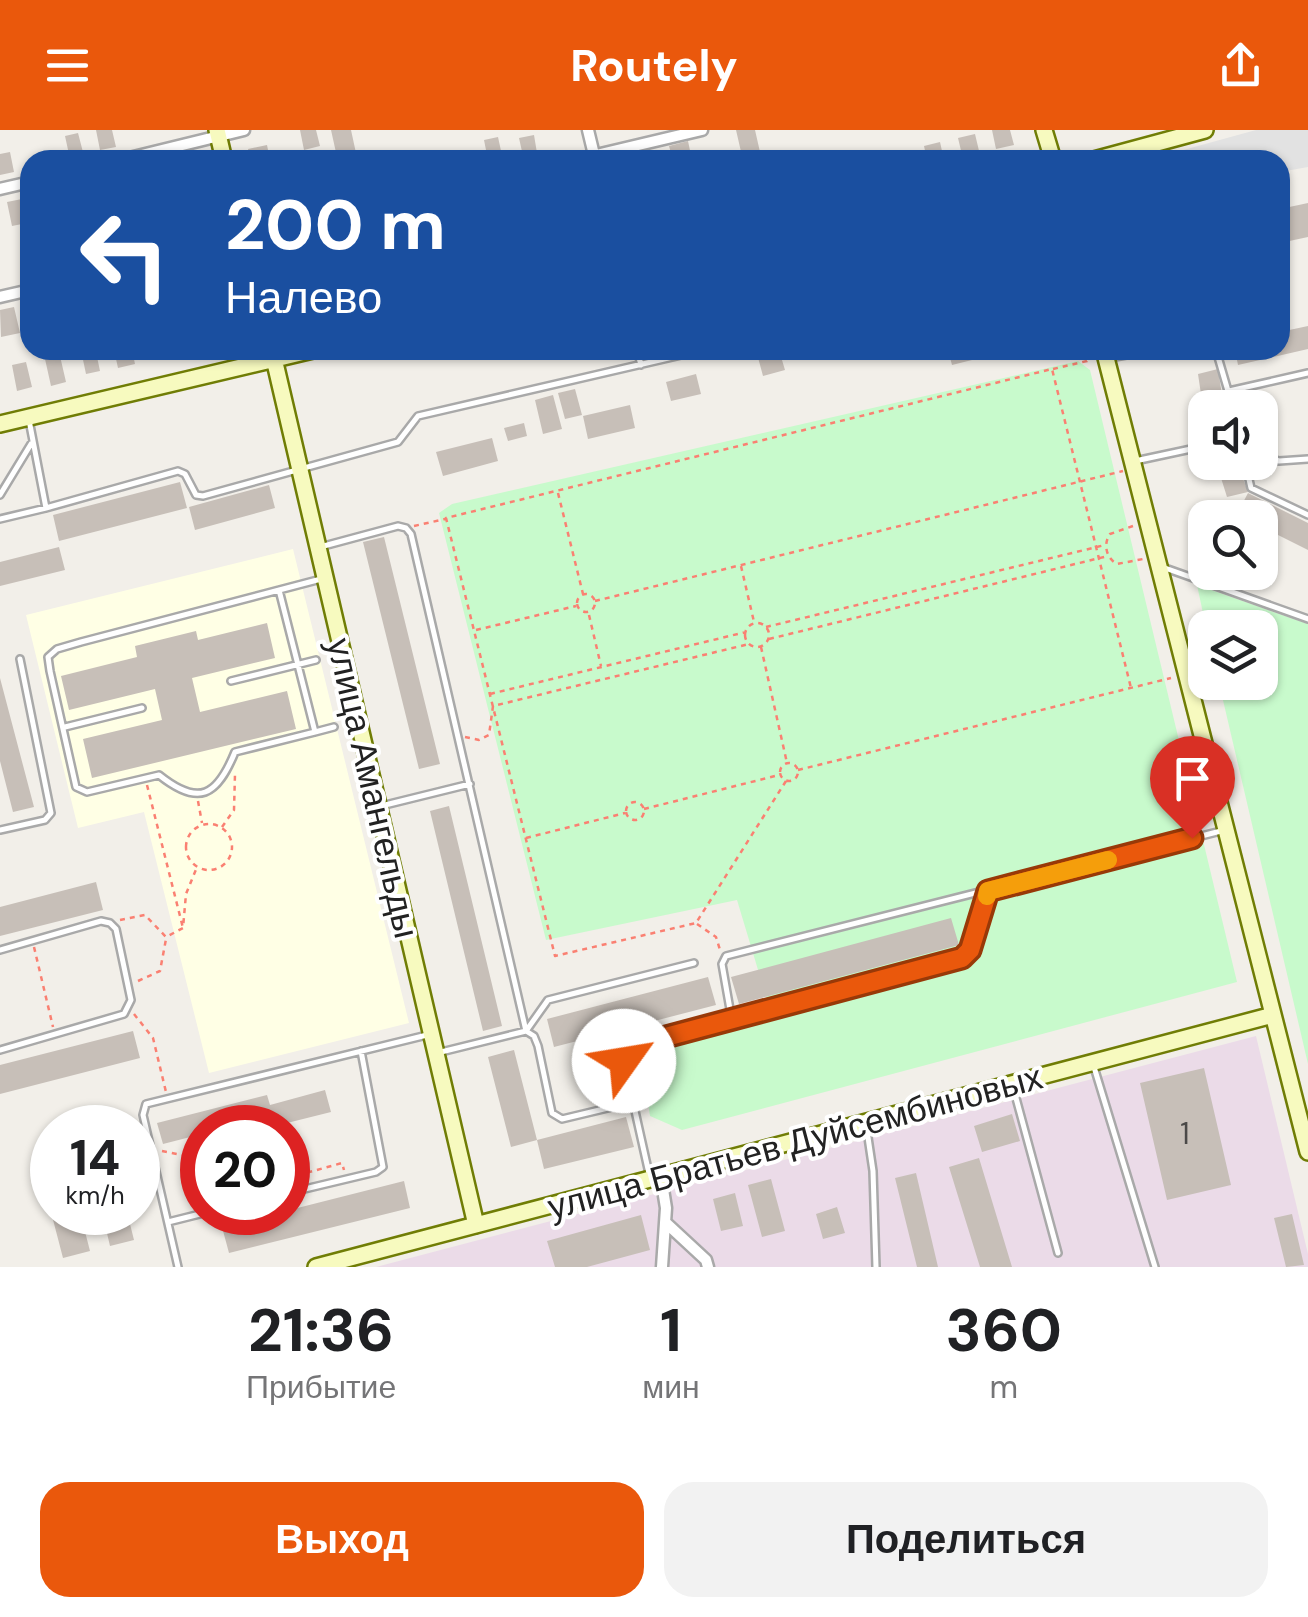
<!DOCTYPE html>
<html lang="ru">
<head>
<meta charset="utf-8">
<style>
	:root { --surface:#fff; --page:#f2f2f2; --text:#202124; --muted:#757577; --accent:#ea580c }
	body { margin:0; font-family:"DM Sans",sans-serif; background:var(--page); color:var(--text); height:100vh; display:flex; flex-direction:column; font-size:38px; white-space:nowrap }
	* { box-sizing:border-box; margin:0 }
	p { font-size:32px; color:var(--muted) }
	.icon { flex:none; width:55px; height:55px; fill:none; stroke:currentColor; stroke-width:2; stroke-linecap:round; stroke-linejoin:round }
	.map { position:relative; height:1137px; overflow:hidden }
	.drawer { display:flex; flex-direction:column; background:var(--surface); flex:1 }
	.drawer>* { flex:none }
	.top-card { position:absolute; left:20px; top:20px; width:1270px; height:210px; border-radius:30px; box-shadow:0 2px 8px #0004; background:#1a4fa0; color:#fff; overflow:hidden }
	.buttons { position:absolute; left:1188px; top:260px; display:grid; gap:20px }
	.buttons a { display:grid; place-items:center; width:90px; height:90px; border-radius:20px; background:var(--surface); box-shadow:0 2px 8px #0004; font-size:50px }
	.speed { position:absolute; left:30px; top:975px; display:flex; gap:20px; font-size:50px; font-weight:700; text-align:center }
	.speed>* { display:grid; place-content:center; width:130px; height:130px; border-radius:50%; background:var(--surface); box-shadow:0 2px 8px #0004; line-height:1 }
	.speed small { font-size:25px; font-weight:400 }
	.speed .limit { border:15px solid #d22; background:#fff; color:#111 }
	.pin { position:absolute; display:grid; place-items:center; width:85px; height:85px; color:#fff; margin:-102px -42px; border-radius:50% 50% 50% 0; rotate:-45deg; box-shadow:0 0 10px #0007 }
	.pin .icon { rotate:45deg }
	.me { position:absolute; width:110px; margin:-55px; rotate:58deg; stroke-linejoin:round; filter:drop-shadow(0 0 8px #0008) }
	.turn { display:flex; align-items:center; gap:35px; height:210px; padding:0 40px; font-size:45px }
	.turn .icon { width:130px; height:130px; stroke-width:2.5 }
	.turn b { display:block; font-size:70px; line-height:85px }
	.eta { display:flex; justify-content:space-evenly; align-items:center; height:170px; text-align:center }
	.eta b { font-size:60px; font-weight:700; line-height:70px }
	.primary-button { display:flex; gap:20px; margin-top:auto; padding:20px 40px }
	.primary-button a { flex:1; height:115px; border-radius:30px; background:var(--accent); color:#fff; font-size:40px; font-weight:700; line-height:115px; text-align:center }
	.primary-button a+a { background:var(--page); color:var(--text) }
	header { display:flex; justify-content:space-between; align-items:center; height:130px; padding:0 40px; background:var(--accent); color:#fff; font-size:45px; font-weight:700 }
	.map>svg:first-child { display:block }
	.industrial { fill:#ebdbe8 }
	.education { fill:#ffffe5 }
	.park { fill:#c8facc }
	.parking { fill:#e2e2e2 }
	.building { fill:#c7bfb8 }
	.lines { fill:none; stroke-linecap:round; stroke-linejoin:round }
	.lane-casing { stroke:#a9a9a9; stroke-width:10 }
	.street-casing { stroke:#a9a9a9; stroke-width:15 }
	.secondary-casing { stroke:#707d05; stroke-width:20 }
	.path { stroke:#fa8072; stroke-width:2.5; stroke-dasharray:5 5; stroke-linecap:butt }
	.lane { stroke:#fff; stroke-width:5 }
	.street { stroke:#fff; stroke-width:10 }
	.secondary { stroke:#f7fabf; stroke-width:15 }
	.route-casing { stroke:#983908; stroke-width:25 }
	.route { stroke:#ea580c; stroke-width:18 }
	.slow { stroke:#f59e0b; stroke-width:18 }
	.labels { text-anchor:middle; stroke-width:8; stroke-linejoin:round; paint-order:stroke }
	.number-label { font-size:30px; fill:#4b4948 }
	.street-label { font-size:35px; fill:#222; stroke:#fff }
</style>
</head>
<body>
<header><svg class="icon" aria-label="menu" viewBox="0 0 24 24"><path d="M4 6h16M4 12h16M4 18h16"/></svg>Routely<svg class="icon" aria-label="share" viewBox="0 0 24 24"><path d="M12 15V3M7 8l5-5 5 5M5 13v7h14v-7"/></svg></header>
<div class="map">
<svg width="1308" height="1137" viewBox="0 0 1308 1137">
	<rect width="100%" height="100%" fill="#f2efe9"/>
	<path class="industrial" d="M1256,906L1308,1124V1137H376Z"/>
	<path class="education" d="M293,419L409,893L209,943L144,682L78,698L26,485Z"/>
	<path class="park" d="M1078,231L1090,240L1237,852L682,1000L650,986L642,936L648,919L771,883L737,770L546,810L439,383L452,374Z
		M1197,455L1308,494V934L1219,553L1260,552V498L1206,497Z"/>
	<path class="parking" d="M1256,0H1308V37L1280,42V30H1147Z"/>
	<path class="building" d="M96,0H112L116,17L100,20Z
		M300,0H316L320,16L304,20Z
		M331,0H351L356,23L337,27Z
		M736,0H755L760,22L742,26Z
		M992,0H1010L1014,15L996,19Z
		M78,3L84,26L70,29L65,6Z
		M975,4L980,25L963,29L958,8Z
		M534,5L537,23L523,26L519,8Z
		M498,7L503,30H488L484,10Z
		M688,11L692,30H673L669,16Z
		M940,12L944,30H927L924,16Z
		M267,15L270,30H251L248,19Z
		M10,22L14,42L0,45V24Z
		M22,69L27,93L12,96L7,72Z
		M1308,73V107L1280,113V79Z
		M14,177L20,203L1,207L0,180Z
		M1308,196V219L1238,235L1235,220H1280V202Z
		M114,220H132L135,234L118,238Z
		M756,220H779L785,240L763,246Z
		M948,220H1007L1008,221L952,235Z
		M96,222L100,241L86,244L82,225Z
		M60,226L66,252L51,256L45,229Z
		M26,232L32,257L17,261L12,235Z
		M1218,239L1224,278H1203L1198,244Z
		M696,244L701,264L671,271L666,252Z
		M575,259L582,285L565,289L558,263Z
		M553,265L562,299L543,304L535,270Z
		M630,275L635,298L588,309L583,286Z
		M524,293L527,306L508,311L504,298Z
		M492,308L498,331L443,346L436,322Z
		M1216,332H1237L1248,362L1227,367Z
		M180,352L187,378L59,411L53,385Z
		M269,355L275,378L195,400L189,377Z
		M1248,363L1308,393V420L1260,396V388L1237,384Z
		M384,407L440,634L419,639L363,412Z
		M59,417L65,440L0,456V432Z
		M267,493L275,528L192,548L200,582L287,561L296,599L92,648L83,609L162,590L155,559L69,580L61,546L137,527L135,516L196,501L198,510Z
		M0,548L34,677L13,682L0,631Z
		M449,676L502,896L483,901L430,681Z
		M96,752L103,780L0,806V777Z
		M951,788L959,815L739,874L731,847Z
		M708,847L716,875L554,917L547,889Z
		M133,901L140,928L0,964V935Z
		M514,920L537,1010L511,1017L488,927Z
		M1204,938L1231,1055L1167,1070L1140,953Z
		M325,960L331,982L275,996L272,986L227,998H202V1004L163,1014L157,993L267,965L270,975Z
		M1012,984L1020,1011L982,1022L974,996Z
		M626,987L634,1017L544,1039L537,1010Z
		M52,1013V1059L46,1060L35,1017Z
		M979,1028L1012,1137H980L949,1037Z
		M916,1043L938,1137H917L895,1048Z
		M771,1049L785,1101L762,1107L748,1055Z
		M404,1051L410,1078L229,1123L222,1097Z
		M735,1063L743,1096L721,1101L713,1069Z
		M837,1077L845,1103L823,1109L816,1084Z
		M51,1082H80L90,1121L63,1128Z
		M102,1082H127L134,1110L110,1116Z
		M1292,1084L1304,1135L1286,1137L1274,1088Z
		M641,1085L650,1120L587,1137H555L547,1111Z"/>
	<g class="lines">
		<defs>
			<path id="lane" d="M637,220L641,235
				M1216,220L1233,278
				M1109,228L1155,220
				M1229,261L1308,243
				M29,290L46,378L178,341L185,344L196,365L203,366L398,312L418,286L703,220
				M1260,325L1279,331L1308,329
				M1135,331L1205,316
				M1245,332L1251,358L1308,385
				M0,365L31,314
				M0,389L46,378
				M320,417L398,396L406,398L411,404L526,901L441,922
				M1165,438L1308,489
				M279,460L315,602L235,622C217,666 199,677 159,645L87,662L76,657L50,541L48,527L57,519L81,512L321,449
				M231,551L316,530
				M65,597L142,578
				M315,602L334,597
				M381,676L470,654
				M0,700L45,690L51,683L20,529
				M0,820L101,791L110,793L116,799L131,870L124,884L0,920
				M730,888L963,827L970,821L988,761
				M1094,937L1155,1137
				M1013,957L1058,1123
				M633,972L624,931L632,916L728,889L731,885L722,834L726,826L1221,701
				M866,994L873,1041L876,1137
				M650,1048L633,972L562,989L552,983L538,916L534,906L526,901L548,870L694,833
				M288,1063L376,1042L383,1037L361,921
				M168,1092L208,1082
				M178,1137L143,985L146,974L427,905"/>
			<path id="street" d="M588,0L595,29
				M121,30L244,0
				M575,30L702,0
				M0,59L30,52
				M0,167L30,160
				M661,1047L666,1078L662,1137
				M665,1092L706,1130L708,1137"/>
			<path id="secondary" d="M217,0L224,30
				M1044,0L1053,30
				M1094,30L1205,0
				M272,220L476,1095
				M1104,220L1308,1022
				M0,294L313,220
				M316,1137L1273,885"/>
		</defs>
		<use href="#lane" class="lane-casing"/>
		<use href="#street" class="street-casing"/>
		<use href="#secondary" class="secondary-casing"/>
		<path class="path" d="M1053,239L1087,231L1092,226
			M558,363L583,464
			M414,396L445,389
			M1133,396L1110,404C1103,414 1106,428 1117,434L1143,429
			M741,436L754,492
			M577 473a9 9 0 1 1 18 0a9 9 0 1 1-18 0Z
			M595,471L1123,341
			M589,485L601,536
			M745 505a12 12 0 1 1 24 0a12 12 0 1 1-24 0Z
			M766,497L1105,415
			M476,500L576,476
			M769,509L1108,426
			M761,517L787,633
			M490,564L746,502
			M465,607L479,610L489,605L493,576L749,514
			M780 642a9 9 0 1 1 18 0a9 9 0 1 1-18 0Z
			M798,640L1171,548
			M786,651L696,793L555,826L446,388L1052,239L1131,558
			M147,655L183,798
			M198,671L202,693
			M626 681a9 9 0 1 1 18 0a9 9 0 1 1-18 0Z
			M644,679L779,645
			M186 717a23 23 0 1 1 46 0a23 23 0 1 1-46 0Z
			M222,697L234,680L235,644
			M526,708L625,683
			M120,790L145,785L166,807L183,798L186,764L197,737
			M697,794L716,807L720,820
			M34,817L53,897
			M138,851L160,841L166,809
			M134,884L153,908L166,962
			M162,1021L202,1029
			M288,1048L342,1033L344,1040"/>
		<use href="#lane" class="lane"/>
		<use href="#street" class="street"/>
		<use href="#secondary" class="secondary"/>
	</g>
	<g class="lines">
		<defs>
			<path id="route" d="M624,931L632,916L962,828L970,820L988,761L1192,708"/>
		</defs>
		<use href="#route" class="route-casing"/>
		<use href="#route" class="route"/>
		<path class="slow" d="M987,766L988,761L1108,730"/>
	</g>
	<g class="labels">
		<g class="number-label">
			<text x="1185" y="1014">1</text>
		</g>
		<g class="street-label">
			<text transform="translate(373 658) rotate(77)" y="12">улица Амангельды</text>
			<text transform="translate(795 1012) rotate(-15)" y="12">улица Братьев Дуйсембиновых</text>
		</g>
	</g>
</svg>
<div class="buttons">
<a><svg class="icon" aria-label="sound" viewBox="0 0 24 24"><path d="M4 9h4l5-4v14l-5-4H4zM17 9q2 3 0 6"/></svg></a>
<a><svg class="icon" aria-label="search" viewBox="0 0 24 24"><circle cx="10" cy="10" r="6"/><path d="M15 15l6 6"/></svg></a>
<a><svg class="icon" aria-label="layers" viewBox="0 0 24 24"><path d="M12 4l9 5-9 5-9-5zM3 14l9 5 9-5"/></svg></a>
</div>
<div class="speed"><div>14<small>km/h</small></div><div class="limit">20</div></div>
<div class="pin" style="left:1192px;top:708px;background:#d93025"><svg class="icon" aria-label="arrive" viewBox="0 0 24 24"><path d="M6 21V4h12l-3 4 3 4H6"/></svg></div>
<svg class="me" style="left:624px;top:931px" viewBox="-20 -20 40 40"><circle r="19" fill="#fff"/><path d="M0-13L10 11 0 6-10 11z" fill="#ea580c"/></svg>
<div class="top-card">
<div class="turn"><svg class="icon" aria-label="left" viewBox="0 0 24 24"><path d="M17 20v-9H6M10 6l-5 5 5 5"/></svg><div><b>200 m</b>Налево</div></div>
</div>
</div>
<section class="drawer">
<div class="eta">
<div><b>21:36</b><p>Прибытие</p></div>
<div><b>1</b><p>мин</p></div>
<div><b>360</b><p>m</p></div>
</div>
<div class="primary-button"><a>Выход</a><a>Поделиться</a></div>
</section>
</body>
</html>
